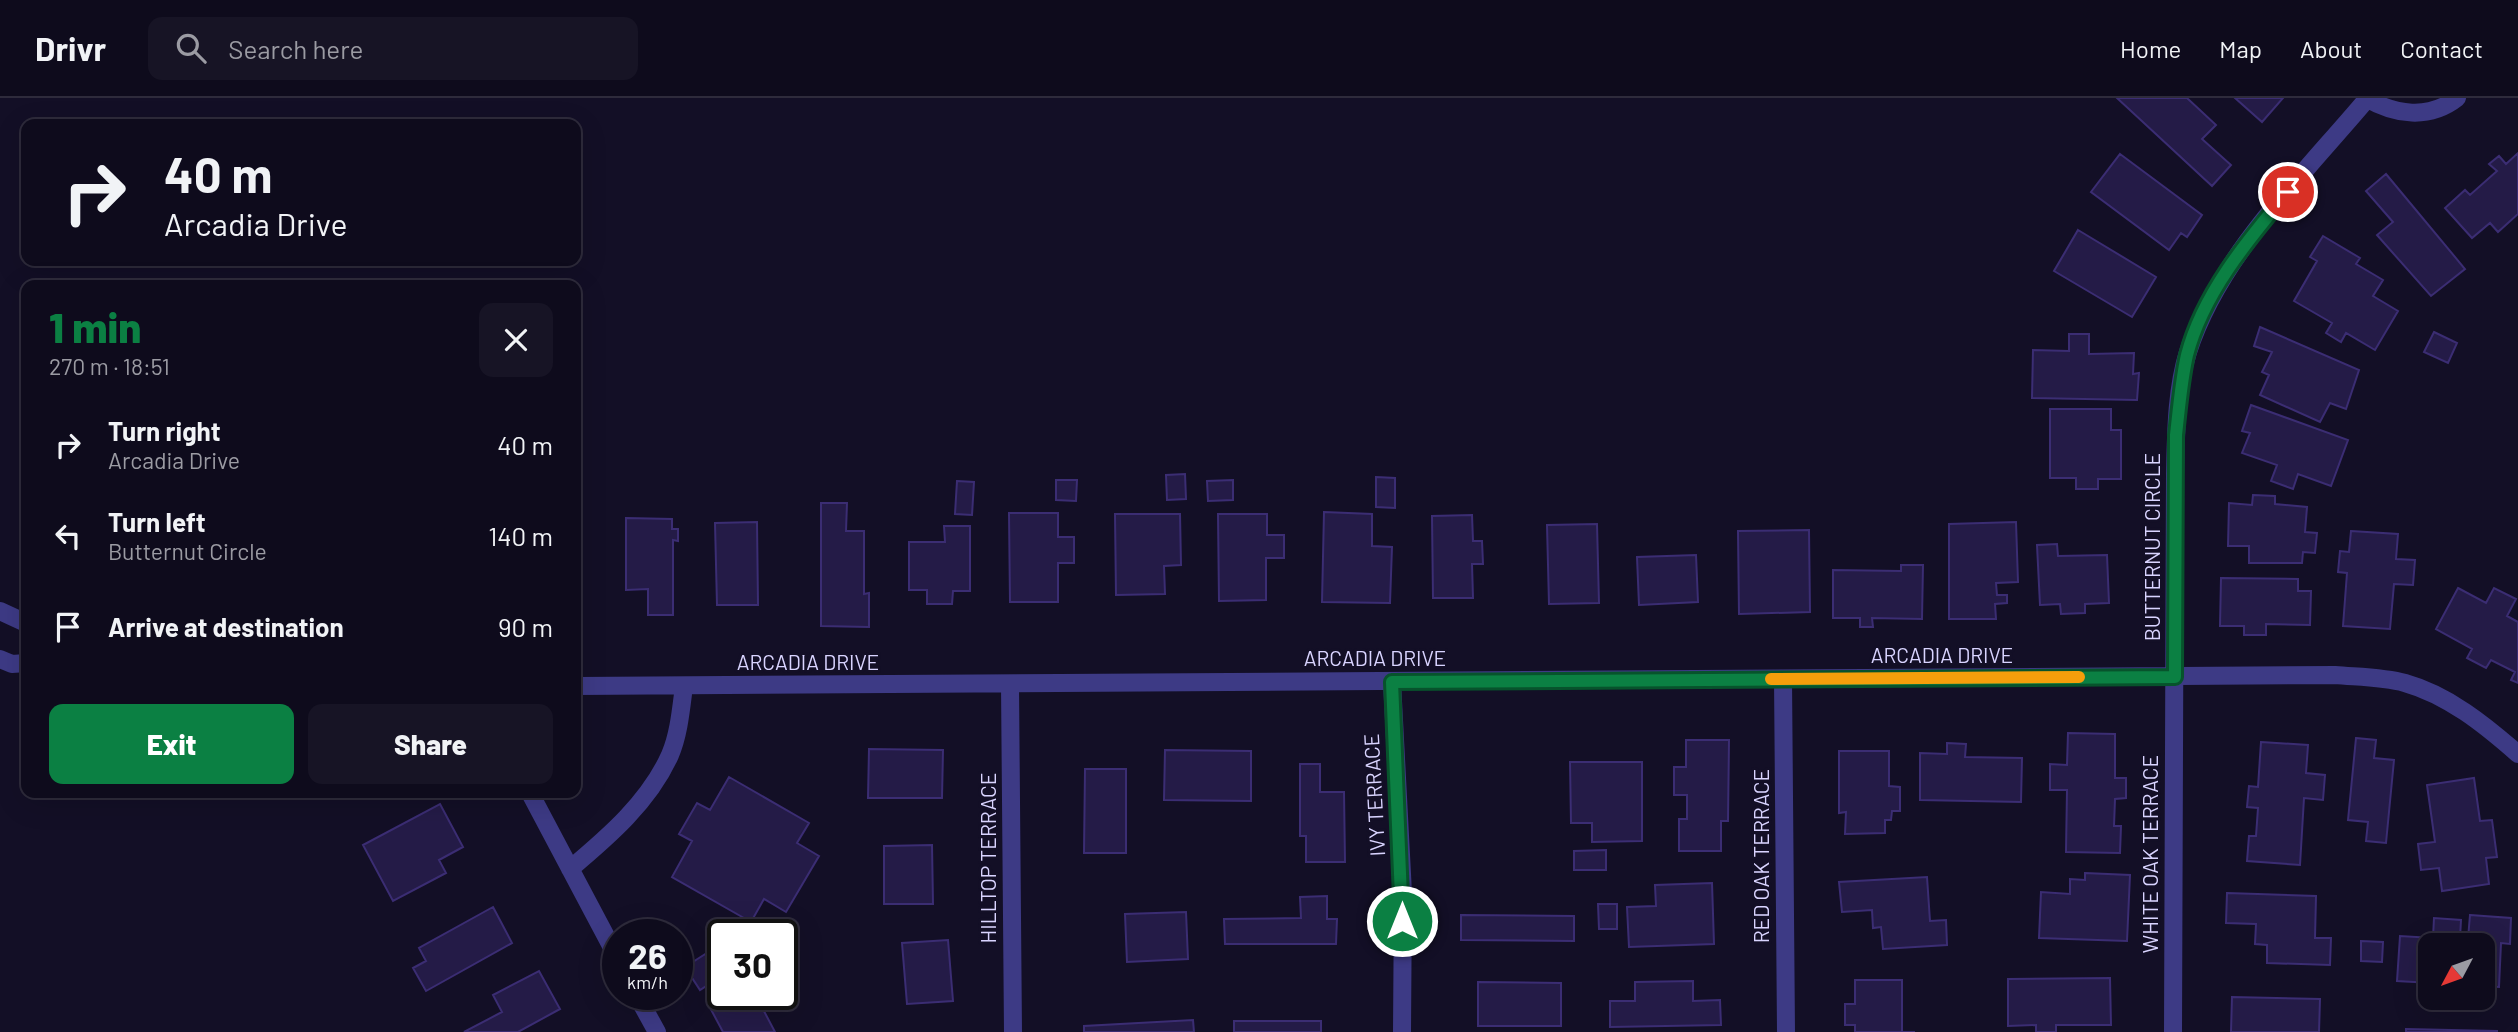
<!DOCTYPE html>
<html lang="en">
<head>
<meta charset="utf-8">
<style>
	:root { --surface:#0e0b1c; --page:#171425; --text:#f1f3f6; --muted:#9b9ba3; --line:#2e2b3b; --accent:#0b8043 }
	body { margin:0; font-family:Barlow,sans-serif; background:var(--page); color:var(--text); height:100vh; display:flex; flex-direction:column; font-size:26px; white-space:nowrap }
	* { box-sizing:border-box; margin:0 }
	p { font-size:23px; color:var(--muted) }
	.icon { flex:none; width:38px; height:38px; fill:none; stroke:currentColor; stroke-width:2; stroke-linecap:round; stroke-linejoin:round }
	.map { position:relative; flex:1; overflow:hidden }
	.side { position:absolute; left:21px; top:182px; width:560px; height:518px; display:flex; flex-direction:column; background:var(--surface); border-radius:14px; box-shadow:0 7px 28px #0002,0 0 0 2px var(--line) }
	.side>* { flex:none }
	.top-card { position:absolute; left:21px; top:21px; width:560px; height:147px; border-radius:14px; box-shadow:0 7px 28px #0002,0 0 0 2px var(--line); background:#0e0b1c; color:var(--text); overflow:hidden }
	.needle { width:46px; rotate:229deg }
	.tools { position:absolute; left:2418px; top:835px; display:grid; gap:14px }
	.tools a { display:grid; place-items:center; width:77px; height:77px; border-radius:14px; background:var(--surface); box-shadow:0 7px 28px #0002,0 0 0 2px var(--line); font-size:35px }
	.speed { position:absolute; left:602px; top:821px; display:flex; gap:14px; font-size:35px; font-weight:700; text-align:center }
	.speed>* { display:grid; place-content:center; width:91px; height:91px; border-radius:50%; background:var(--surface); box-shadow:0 7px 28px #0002,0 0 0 2px var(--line); line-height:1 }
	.speed small { font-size:18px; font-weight:400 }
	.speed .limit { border:4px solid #111; border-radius:10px; background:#fff; color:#111 }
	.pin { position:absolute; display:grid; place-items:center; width:60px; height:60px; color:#fff; margin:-30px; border:4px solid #fff; border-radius:50%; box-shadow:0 2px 7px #0007 }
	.me { position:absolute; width:77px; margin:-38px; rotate:0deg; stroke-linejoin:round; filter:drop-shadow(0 0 5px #0008) }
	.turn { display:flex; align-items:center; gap:24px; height:147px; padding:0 28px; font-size:32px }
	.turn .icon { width:91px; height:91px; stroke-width:2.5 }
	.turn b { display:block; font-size:49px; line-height:60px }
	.round { display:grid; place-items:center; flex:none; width:74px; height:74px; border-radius:14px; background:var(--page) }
	.head { display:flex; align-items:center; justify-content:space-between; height:119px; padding:0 28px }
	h1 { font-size:42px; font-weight:800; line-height:52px; color:var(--accent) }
	.action { display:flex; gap:14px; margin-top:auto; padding:14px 28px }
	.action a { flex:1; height:80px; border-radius:14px; background:var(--accent); color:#fff; font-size:28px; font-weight:800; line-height:80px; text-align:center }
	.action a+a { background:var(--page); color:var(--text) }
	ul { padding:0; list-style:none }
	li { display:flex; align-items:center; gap:21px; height:91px; padding:0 28px }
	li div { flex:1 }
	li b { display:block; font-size:26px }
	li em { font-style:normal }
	header { display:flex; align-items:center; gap:42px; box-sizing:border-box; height:98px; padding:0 35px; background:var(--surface); border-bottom:2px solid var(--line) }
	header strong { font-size:33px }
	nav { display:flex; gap:38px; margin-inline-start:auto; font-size:24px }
	.search { width:490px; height:63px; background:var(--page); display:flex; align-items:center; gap:18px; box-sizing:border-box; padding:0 24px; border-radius:14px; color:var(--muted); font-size:26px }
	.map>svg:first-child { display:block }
	.building { fill:#241b47; stroke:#3b2d73; stroke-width:2 }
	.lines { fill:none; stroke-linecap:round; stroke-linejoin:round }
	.minor { stroke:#3d3a85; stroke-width:18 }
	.route-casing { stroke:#07532c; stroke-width:18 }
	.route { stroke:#0b8043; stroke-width:12 }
	.slow { stroke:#f59e0b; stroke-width:12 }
	.labels { text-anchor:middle; stroke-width:6; stroke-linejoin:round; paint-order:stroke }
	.street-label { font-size:21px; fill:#d9d4ff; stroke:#130f26 }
</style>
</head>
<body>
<header>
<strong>Drivr</strong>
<div class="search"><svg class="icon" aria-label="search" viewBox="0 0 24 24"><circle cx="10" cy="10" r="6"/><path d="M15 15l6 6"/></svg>Search here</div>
<nav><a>Home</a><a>Map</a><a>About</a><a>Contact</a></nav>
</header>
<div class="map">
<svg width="2518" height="934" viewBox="0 0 2518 934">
	<rect width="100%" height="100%" fill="#130f26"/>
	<path class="building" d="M2117,0H2187L2216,27L2202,41L2231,67L2212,88Z
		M2235,0H2283L2262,24Z
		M2518,55V116L2498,134L2490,125L2472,140L2445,110L2465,92L2470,97L2497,73L2489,66L2499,58L2506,66Z
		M2120,56L2202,117L2187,139L2181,135L2169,152L2091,94Z
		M2386,76L2465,171L2431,198L2377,137L2393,124L2366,93Z
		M2078,132L2156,179L2132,219L2054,173Z
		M2323,138L2360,160L2356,166L2383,182L2373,198L2398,213L2375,252L2346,235L2341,244L2326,235L2332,225L2294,203L2317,163L2310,159Z
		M2260,229L2359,272L2346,311L2330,305L2320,324L2260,297L2269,277L2262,274L2272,254L2254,248Z
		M2434,234L2457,245L2448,265L2424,254Z
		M2069,236H2089V256L2134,255L2133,276L2139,275L2137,302L2032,300L2033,252L2069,253Z
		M2251,307L2348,342L2331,388L2298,376L2293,391L2271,383L2277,367L2242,355L2250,335L2242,333Z
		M2050,311H2111V332H2121V381H2098V391H2076V380H2050Z
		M1185,376L1186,401L1167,402L1166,377Z
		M1376,379L1395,380V410L1376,409Z
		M1056,382H1077L1076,403L1056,402Z
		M1233,382V402L1208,403L1207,383Z
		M957,383L974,384L972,417L955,416Z
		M2253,397L2275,398V406L2307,409L2305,434L2317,435L2315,455L2303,454L2302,465H2249V448H2228L2229,405L2252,407Z
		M821,405H847L846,433H864V496L869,495V529L821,528Z
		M1324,414L1372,416V448L1392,449L1390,505L1322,504Z
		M1009,415H1058V439H1074V465H1058V504H1010Z
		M1115,416H1180L1181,467L1164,468L1165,496L1116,497Z
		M1218,416H1267V437H1284V460H1266V502L1219,503Z
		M1472,417L1473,443H1482L1483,466H1472L1473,500H1433L1432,418Z
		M626,420L672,421V431H678V443L673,442V517H648V491L626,492Z
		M757,424L758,507H717L715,425Z
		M2016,424L2018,484L1996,485L1997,497H2007V505L1995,506L1996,521H1949V426Z
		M1597,426L1599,505L1549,506L1547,427Z
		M944,428H970V493H953L952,506H927V492H909V444H945Z
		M1809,432L1810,514L1739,516L1738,433Z
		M2351,433L2398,436L2396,461L2415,462L2413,487L2394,486L2390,531L2343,528L2347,475L2338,474L2340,453L2349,454Z
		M2057,446L2058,458L2107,457L2109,505L2085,506V515L2061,516L2060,506L2040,507L2037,447Z
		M1696,457L1698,504L1639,507L1637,459Z
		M1901,467H1923L1922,521L1872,520L1873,529H1860V520H1833V472L1901,473Z
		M2221,480L2298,481V493H2311L2310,527L2266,526V537H2244V528H2220Z
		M2458,490L2486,505L2494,490L2516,501L2507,518L2518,524V585L2511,582L2515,574L2491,562L2486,570L2467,560L2472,551L2436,531Z
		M2068,635L2115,636V680H2126V700L2115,701L2114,728H2121L2120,755L2066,754L2067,692H2050V666L2067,667Z
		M2356,640L2376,642L2374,660L2394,662L2386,745L2366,743L2368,724L2348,722Z
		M1686,642H1729L1728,723H1721V753H1679V721H1687V697H1674V669H1686Z
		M2261,644L2308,647L2306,675L2325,677L2323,702L2304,700L2300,767L2247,763L2249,738H2256L2258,710L2247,709L2249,688L2258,689Z
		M1947,645L1966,646L1965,659L2022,660L2021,704L1920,702V655L1947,656Z
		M869,651L943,652L942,700H868Z
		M1165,652L1251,653V703L1164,702Z
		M1839,653H1889V688L1900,689V713H1892L1891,722H1885V735L1845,736L1846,714L1839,715Z
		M1570,664H1642V743L1592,744V725H1571Z
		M1300,666H1320V694H1344L1345,764H1306V738H1300Z
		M1085,671H1126V755H1084Z
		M729,679L809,725L797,745L819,758L786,814L764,801L751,824L672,779L692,743L679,736L697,705L710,712Z
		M2474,680L2480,723L2492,722L2497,759L2486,760L2489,786L2442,793L2439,770L2421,772L2418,746L2435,744L2427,687Z
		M440,706L463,749L439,762L446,775L393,803L363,747Z
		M932,747L933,806H884V748Z
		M1606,752V772H1574V753Z
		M2085,775L2130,777L2127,843L2039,840L2041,794L2070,796V781L2085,782Z
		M1927,779L1930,823L1946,822L1947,847L1883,851L1881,829L1873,830L1872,812L1842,814L1839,784Z
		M1712,785L1714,846L1629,849L1627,809L1656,808L1655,787Z
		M2227,795L2316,798L2315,840H2331L2330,867L2267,865V847L2255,846L2256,826L2226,825Z
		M1327,798V821H1337L1336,846H1225L1224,821L1301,820L1300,799Z
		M1598,806H1617V831H1599Z
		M493,809L512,845L426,893L413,870L426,863L419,850Z
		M1186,814L1188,861L1127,864L1125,816Z
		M1461,817L1574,818V843L1461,842Z
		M2470,817L2511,820L2510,846L2501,845L2499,889L2483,888V847H2431V885L2397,883L2400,838L2433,840L2434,820L2461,822L2460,840L2468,841Z
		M948,842L953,903L907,906L902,845Z
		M2361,843L2383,844L2382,864L2361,863Z
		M721,846L723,877L700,892L685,869Z
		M539,873L560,911L518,934H464L502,914L493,897Z
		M2110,880L2111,927H2056V934H2036V927L2008,928V881Z
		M1855,882H1902V934H1915H1855V927H1845V906H1855Z
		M1693,883V903L1720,902L1721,927L1610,929V903H1635V884Z
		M1478,884L1561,885V928H1478Z
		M723,896H755L775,934H723L707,904Z
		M2232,899L2320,901L2319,934H2231Z
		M1193,922L1194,934H1084V928Z
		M1234,923H1321V934H1234Z
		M2406,931L2497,933V934H2406Z"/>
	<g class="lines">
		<path class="minor" d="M2366,0C2395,17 2429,22 2457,0
			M0,513L26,525
			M0,561L12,566L26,565
			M1783,581L1786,934
			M1392,584L1403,795L1402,934
			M1010,587L1013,934
			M576,588L2335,577C2358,579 2384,579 2405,585C2448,597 2485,627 2518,656
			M530,695L618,861
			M570,771C608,739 649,704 670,657C679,636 681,611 684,588
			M636,896L657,934
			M2173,934L2175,376C2176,336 2176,292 2188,254C2219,158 2303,77 2367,1"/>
	</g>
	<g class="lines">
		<defs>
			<path id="route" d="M1402,823L1392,584L2175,579L2176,337C2179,311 2181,284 2187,257C2203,195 2248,142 2288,94"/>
		</defs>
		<use href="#route" class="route-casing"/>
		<use href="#route" class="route"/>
		<path class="slow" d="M1771,581L2079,579"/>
	</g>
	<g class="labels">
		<g class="street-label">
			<text transform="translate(2153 449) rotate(-90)" y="7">BUTTERNUT CIRCLE</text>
			<text x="1942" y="565">ARCADIA DRIVE</text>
			<text x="1375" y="568">ARCADIA DRIVE</text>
			<text x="808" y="572">ARCADIA DRIVE</text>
			<text transform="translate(1375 697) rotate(-93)" y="7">IVY TERRACE</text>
			<text transform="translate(2151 756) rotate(-90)" y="7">WHITE OAK TERRACE</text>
			<text transform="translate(1762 758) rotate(-90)" y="7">RED OAK TERRACE</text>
			<text transform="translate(989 760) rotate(-90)" y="7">HILLTOP TERRACE</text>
		</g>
	</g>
</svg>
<div class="tools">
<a><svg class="needle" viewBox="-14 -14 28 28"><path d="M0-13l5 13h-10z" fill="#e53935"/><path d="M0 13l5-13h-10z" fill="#9b9ba3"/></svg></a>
</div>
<div class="speed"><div>26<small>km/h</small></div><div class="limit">30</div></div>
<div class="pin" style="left:2288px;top:94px;background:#d93025"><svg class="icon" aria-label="arrive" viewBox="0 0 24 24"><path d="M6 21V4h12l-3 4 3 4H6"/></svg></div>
<svg class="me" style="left:1402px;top:823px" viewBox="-20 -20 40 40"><circle r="17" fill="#0b8043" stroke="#fff" stroke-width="3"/><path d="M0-11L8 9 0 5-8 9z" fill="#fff"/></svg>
<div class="top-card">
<div class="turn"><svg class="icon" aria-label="right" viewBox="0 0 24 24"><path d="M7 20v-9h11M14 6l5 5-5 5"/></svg><div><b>40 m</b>Arcadia Drive</div></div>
</div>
<section class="side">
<div class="head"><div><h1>1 min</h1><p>270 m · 18:51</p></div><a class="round"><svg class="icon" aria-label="close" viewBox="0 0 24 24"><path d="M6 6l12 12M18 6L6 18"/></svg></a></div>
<ul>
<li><svg class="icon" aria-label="right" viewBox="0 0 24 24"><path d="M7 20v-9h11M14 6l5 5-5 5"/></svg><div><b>Turn right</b><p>Arcadia Drive</p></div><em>40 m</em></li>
<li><svg class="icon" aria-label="left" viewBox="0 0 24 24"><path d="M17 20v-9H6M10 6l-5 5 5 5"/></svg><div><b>Turn left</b><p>Butternut Circle</p></div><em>140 m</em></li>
<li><svg class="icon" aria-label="arrive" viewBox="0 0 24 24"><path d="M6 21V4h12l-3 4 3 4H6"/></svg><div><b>Arrive at destination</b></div><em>90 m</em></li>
</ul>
<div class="action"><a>Exit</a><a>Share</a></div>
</section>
</div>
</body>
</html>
